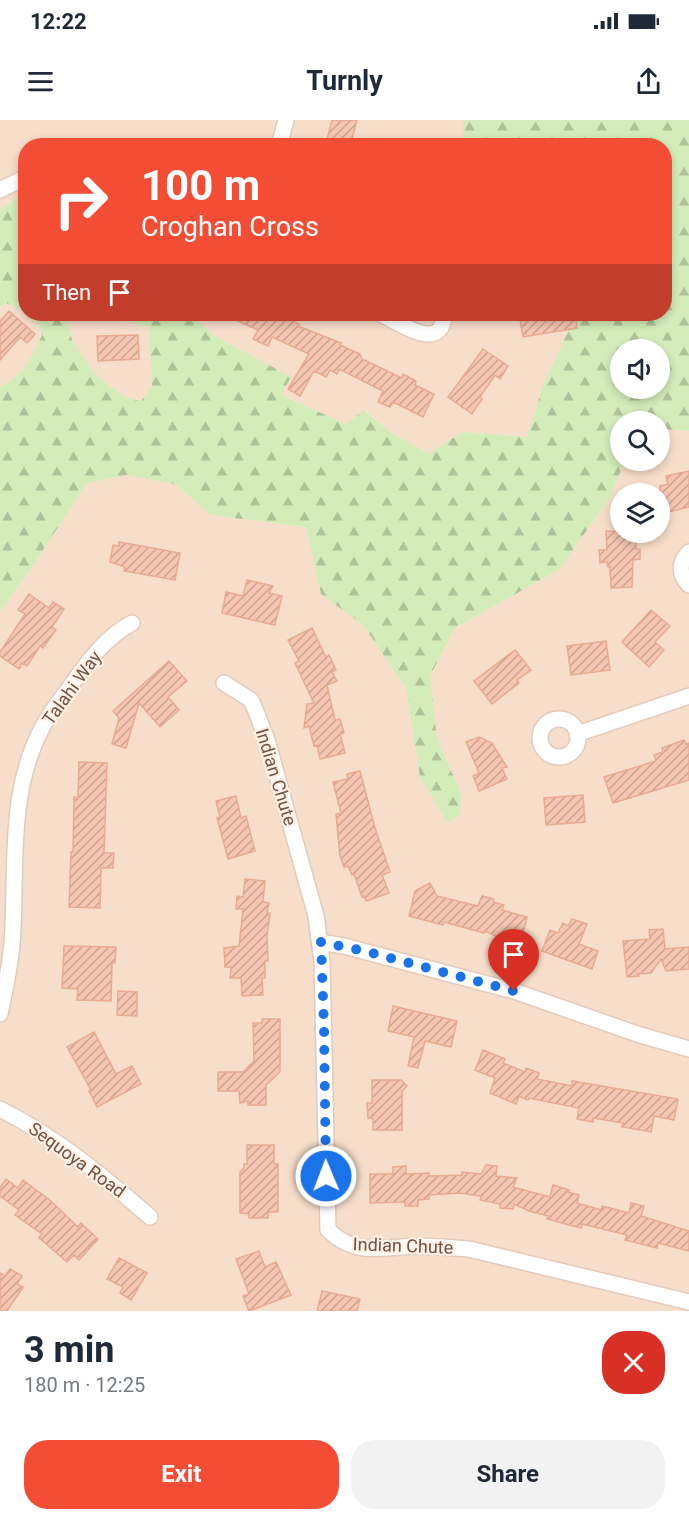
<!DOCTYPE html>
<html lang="en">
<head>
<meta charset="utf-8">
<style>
	:root { --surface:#fff; --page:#f2f2f3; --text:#1f2937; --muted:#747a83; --accent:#f34d36 }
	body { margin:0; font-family:Roboto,sans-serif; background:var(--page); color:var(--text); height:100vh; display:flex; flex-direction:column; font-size:22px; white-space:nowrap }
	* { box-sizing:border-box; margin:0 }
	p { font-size:20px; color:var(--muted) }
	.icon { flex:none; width:33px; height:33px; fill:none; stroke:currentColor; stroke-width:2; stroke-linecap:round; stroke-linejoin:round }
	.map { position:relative; height:1191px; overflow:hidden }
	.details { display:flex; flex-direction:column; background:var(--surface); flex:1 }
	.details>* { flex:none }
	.top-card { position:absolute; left:18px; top:18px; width:654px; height:183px; border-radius:24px; box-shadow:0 3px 9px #0003; background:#f34d36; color:#fff; overflow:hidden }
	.fabs { position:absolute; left:610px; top:219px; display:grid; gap:12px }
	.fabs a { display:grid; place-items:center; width:60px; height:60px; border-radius:50%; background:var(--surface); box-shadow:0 3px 9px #0003; font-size:30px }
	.pin { position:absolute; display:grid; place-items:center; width:51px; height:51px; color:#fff; margin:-62px -26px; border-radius:50% 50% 50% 0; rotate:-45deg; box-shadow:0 0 6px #0007 }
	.pin .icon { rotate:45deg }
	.me { position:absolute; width:66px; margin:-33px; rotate:359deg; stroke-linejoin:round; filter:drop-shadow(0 0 4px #0008) }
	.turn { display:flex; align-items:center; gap:21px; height:126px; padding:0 24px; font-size:27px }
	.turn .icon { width:78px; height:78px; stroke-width:2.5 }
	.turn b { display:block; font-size:42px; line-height:51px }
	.then { display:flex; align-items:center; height:57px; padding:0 24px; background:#0003; gap:12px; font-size:22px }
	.round { display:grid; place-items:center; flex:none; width:63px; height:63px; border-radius:24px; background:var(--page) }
	.summary { display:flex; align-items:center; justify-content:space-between; height:102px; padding:0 24px }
	h1 { font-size:36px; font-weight:700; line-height:45px }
	.action { display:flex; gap:12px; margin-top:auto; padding:12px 24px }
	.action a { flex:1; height:69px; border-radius:24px; background:var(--accent); color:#fff; font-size:24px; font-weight:700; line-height:69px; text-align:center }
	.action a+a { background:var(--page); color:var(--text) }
	.status { display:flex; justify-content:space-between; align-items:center; height:42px; padding:0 30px; background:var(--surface); direction:ltr }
	.status svg { height:16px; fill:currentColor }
	header { display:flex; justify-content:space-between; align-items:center; height:78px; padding:0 24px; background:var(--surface); font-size:27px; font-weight:700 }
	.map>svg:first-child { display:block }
	.residential { fill:#f6deca; fill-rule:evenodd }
	.forest { fill:url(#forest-firs); fill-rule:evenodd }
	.building { fill:url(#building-hatch); stroke:#e9aa91; stroke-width:1.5 }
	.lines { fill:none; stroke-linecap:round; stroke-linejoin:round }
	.minor-casing { stroke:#e4cabb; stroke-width:18 }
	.minor { stroke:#fff; stroke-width:15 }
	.route { stroke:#1a73e8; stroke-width:10; stroke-dasharray:0 18 }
	.labels { text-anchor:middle; stroke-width:4.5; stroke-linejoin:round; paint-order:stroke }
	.street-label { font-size:18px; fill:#755044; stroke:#fff2e4 }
</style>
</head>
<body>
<div class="status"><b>12:22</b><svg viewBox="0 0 49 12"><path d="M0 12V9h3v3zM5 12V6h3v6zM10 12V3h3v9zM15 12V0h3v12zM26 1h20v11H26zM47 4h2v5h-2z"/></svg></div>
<header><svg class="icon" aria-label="menu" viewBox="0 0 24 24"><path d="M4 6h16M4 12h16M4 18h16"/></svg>Turnly<svg class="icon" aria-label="share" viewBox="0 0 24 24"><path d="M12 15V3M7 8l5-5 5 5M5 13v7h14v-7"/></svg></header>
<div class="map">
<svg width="689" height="1191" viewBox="0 0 689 1191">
	<defs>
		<pattern id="forest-firs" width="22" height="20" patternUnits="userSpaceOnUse" patternTransform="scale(1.5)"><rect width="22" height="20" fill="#d3ecba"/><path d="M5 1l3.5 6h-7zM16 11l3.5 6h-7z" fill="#b0c299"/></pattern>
		<pattern id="building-hatch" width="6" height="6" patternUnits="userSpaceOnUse" patternTransform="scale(1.5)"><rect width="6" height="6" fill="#f6c6b2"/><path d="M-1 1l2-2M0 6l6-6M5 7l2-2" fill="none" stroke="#cca392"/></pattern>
	</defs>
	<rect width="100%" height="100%" fill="#feeddc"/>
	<path class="residential" d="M0,0H463V16L469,25L26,26L25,71L0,90Z
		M6,183L35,198L42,215L29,242L11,262L0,267V188Z
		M66,194H110L114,198L149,207L152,266L141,281L124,277L96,255L72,220Z
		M191,194H570L572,203L544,262L527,317L463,312L438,327L430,334L393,314L365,290L346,304L281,275L290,257L213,215Z
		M660,309L689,311V1191H0V491L32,447L87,363L126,355L175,364L211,395L306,407L321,474L363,505L406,568L420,657L461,674L437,618L430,556L455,508L560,449L610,377L625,341L660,340ZM621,374H660V412H621Z"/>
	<path class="forest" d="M463,0H689V311L660,309V302H621V340L625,341L610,377L560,449L455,508L430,556L437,618L461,674L460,694L448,703L420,657L406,568L363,505L321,474L306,407L211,395L175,364L126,355L87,363L32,447L0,491V267C23,257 32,236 42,215L35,198L27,194H66L72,220L96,255L124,277L141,281L152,266L149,207L114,198L110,194H191L213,215L291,257L281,275L346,304L364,290L393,314L430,334L438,327L463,312L527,317L544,262L572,203L570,194H664V26L469,25L463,16ZM621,230H660V268H621Z
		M25,71V193L6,183L0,187V90Z"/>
	<path class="building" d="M332,0H357L350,26H337L326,23Z
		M9,191L35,214L27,223L20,217L0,240V201Z
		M223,194H276L299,204L298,206L341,223L340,225L360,234L362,239L402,258L403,254L416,261L415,265L434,274L423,297L393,282L390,287L378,282L383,271L339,249L337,254L330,250L326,257L314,251L300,276L288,269L309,234L272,217L268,226L253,219L258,210Z
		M519,194H543L545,201L576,197L577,208L523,217Z
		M138,215L139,239L98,241L97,216Z
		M483,229L508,246L500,259L495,255L480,277L482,279L472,294L448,277Z
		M689,351V387L660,394V366L668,364L666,356Z
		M606,411L632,412V420H636V429H640V439L633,440L632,467L611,468L610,447H608L607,442L600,443L599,430H607Z
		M119,422L180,433L175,460L124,451L125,447L110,442L113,425L119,426Z
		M247,460L273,466L269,473L282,476L275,505L222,493L226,472L243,476Z
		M29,474L49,488L53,482L64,489L52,507L56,510L43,528L40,526L27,546L22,543L19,549L0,536V532L25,494L18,490Z
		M651,490L670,506L655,522L664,530L649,547L622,522Z
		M312,508L326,537L329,535L336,550L332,552L337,561L327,565L335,600L340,599L344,613L340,614L345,633L320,639L317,625L314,626L309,606L304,608L307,584L314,583L295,543L299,541L288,520Z
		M606,521L610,550L571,555L567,526Z
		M515,530L531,550L517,560L519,563L492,584L474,561Z
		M169,541L187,561L168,577L179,590L160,607L139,583L126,628L112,624L119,598L113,591Z
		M479,617L492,623L507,647L502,648L507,659L479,671L473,656L479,653L466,622Z
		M684,620L686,624L689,623V660L613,683L604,657L656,641L654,635L663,632L662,628Z
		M79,642L107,643L104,733H114L113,748H101L100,788L69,787L71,732H73L74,677L78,678Z
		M360,651L375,708L390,752L382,755L389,773L366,781L364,776L362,777L354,754L352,755L348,746L344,747L340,736L336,694L341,693L333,662L348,659L347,654Z
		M583,675L585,702L546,705L544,678Z
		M236,676L241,698L246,696L255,731L228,739L217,698L220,697L216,681Z
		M245,759L265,761L263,782L269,783L267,793H270L267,816L268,841H265V858H262L263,875L242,876L241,858H230L231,847H225L224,828L239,826L243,789H236L237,776L243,777Z
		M430,763L437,776L478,786L482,776L494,779L493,782L504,785L502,790L527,797L522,817L517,816L516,822L498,817L485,811L484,813L444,802L443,805L409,796L415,771Z
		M572,799L587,804L579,824L598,831L592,849L542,831L550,810L558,813L563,803L568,806Z
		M663,809L665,829L689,827V849L666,851L661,839L651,853L638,854L639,856L627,857L623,821L650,819L649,810Z
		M64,826L116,827L115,843H112L111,881L77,880L78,869L62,868Z
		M118,871L137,872V896L117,895Z
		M393,886L457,901L451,927L425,921L418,948L408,946L414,917L388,911Z
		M262,899H280V952L266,965V985H248V981L240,983L239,971H218V952H243L254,941L253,903H262Z
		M94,912L116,954L132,946L141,964L97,987L89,971L91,970L67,927Z
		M483,930L505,939L503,943L525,952L526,948L539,953L537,959L572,966V961L678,979L674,1000L654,996L651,1012L622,1007L623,1003L593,998V1002L577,999L579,988L529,978L528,980L519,976L516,984L490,973L495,958L475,950Z
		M372,960H401L407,966L402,971V1010H373V998H368L367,983H372Z
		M247,1025H274V1044H278V1092H268V1098H249V1094L240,1093V1052L244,1048V1044H247Z
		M486,1045L497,1046L496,1056L517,1058L513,1067L550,1077L553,1065L563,1068L569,1070L568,1072L579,1075L577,1083L601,1090L602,1086L629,1093L631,1083L644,1086L641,1096L689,1111V1131L658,1123L657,1128L625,1120L627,1115L582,1104L581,1108L547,1099L548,1096L529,1091L514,1084L513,1089L500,1088V1084L480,1080L481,1076L460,1073L429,1075V1079L418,1080V1086H405V1082L370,1083V1054H393V1047L406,1046V1054L429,1053V1056L462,1055V1052L481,1054Z
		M6,1059L18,1068L23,1060L51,1081L78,1107L81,1103L98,1119L79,1140L74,1135L67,1142L39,1118L42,1114L15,1095L19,1090L0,1076V1068Z
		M259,1131L265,1147L276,1142L291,1175L249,1191L243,1176L249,1174L236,1139Z
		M119,1138L147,1153L131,1180L120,1173L123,1167L107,1159Z
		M10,1149L22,1156L17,1164L23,1167L7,1191H0V1153L5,1156Z
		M322,1171L360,1179L357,1191H317Z"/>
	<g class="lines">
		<defs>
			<path id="minor" d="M279,26L286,0
				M0,70L26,57
				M381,194C399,203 443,234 444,194
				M689,432C678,443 679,455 689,465
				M224,563L251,580L255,589L267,620L316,796L322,842L328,1110C355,1137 383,1127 417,1126C435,1126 452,1128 469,1129L689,1182
				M540 618a19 19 0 1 1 38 0a19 19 0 1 1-38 0Z
				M577,614L689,576
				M320,822L344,826L514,871L637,914L689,929
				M0,894C6,866 12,837 13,808C16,740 9,669 43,606C51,591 62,578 72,564C88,541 107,516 132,503
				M0,989C56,1017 103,1056 150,1097"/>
		</defs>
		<use href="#minor" class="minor-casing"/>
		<use href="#minor" class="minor"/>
	</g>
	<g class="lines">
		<path class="route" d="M326,1056L324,907L321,822L364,831L514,871"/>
	</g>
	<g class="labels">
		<g class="street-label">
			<text transform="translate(72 568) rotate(-54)" y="6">Talahi Way</text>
			<text transform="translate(276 657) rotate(73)" y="6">Indian Chute</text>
			<text transform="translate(77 1040) rotate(36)" y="6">Sequoya Road</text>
			<text transform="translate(403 1126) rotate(2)" y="6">Indian Chute</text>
		</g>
	</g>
</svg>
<div class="fabs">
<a><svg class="icon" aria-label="sound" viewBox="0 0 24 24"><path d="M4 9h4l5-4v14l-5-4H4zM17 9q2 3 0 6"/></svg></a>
<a><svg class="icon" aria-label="search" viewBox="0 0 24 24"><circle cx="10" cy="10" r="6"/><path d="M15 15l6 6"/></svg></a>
<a><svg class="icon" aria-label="layers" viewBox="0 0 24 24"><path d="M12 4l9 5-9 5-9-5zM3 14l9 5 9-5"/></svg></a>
</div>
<div class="pin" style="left:514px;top:871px;background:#d93025"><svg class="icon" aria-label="arrive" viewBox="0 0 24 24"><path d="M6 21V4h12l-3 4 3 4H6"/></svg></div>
<svg class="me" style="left:326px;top:1056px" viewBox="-20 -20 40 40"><circle r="17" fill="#1a73e8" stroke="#fff" stroke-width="3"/><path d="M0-11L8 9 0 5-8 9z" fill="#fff"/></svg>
<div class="top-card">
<div class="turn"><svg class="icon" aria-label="right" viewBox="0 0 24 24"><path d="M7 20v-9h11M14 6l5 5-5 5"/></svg><div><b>100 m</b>Croghan Cross</div></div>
<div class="then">Then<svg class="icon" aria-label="arrive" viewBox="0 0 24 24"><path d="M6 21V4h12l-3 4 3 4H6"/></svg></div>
</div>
</div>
<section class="details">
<div class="summary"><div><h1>3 min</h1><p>180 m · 12:25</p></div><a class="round" style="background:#d93025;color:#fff"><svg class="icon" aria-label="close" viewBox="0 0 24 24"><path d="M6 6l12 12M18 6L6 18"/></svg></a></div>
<div class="action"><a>Exit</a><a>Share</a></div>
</section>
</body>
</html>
